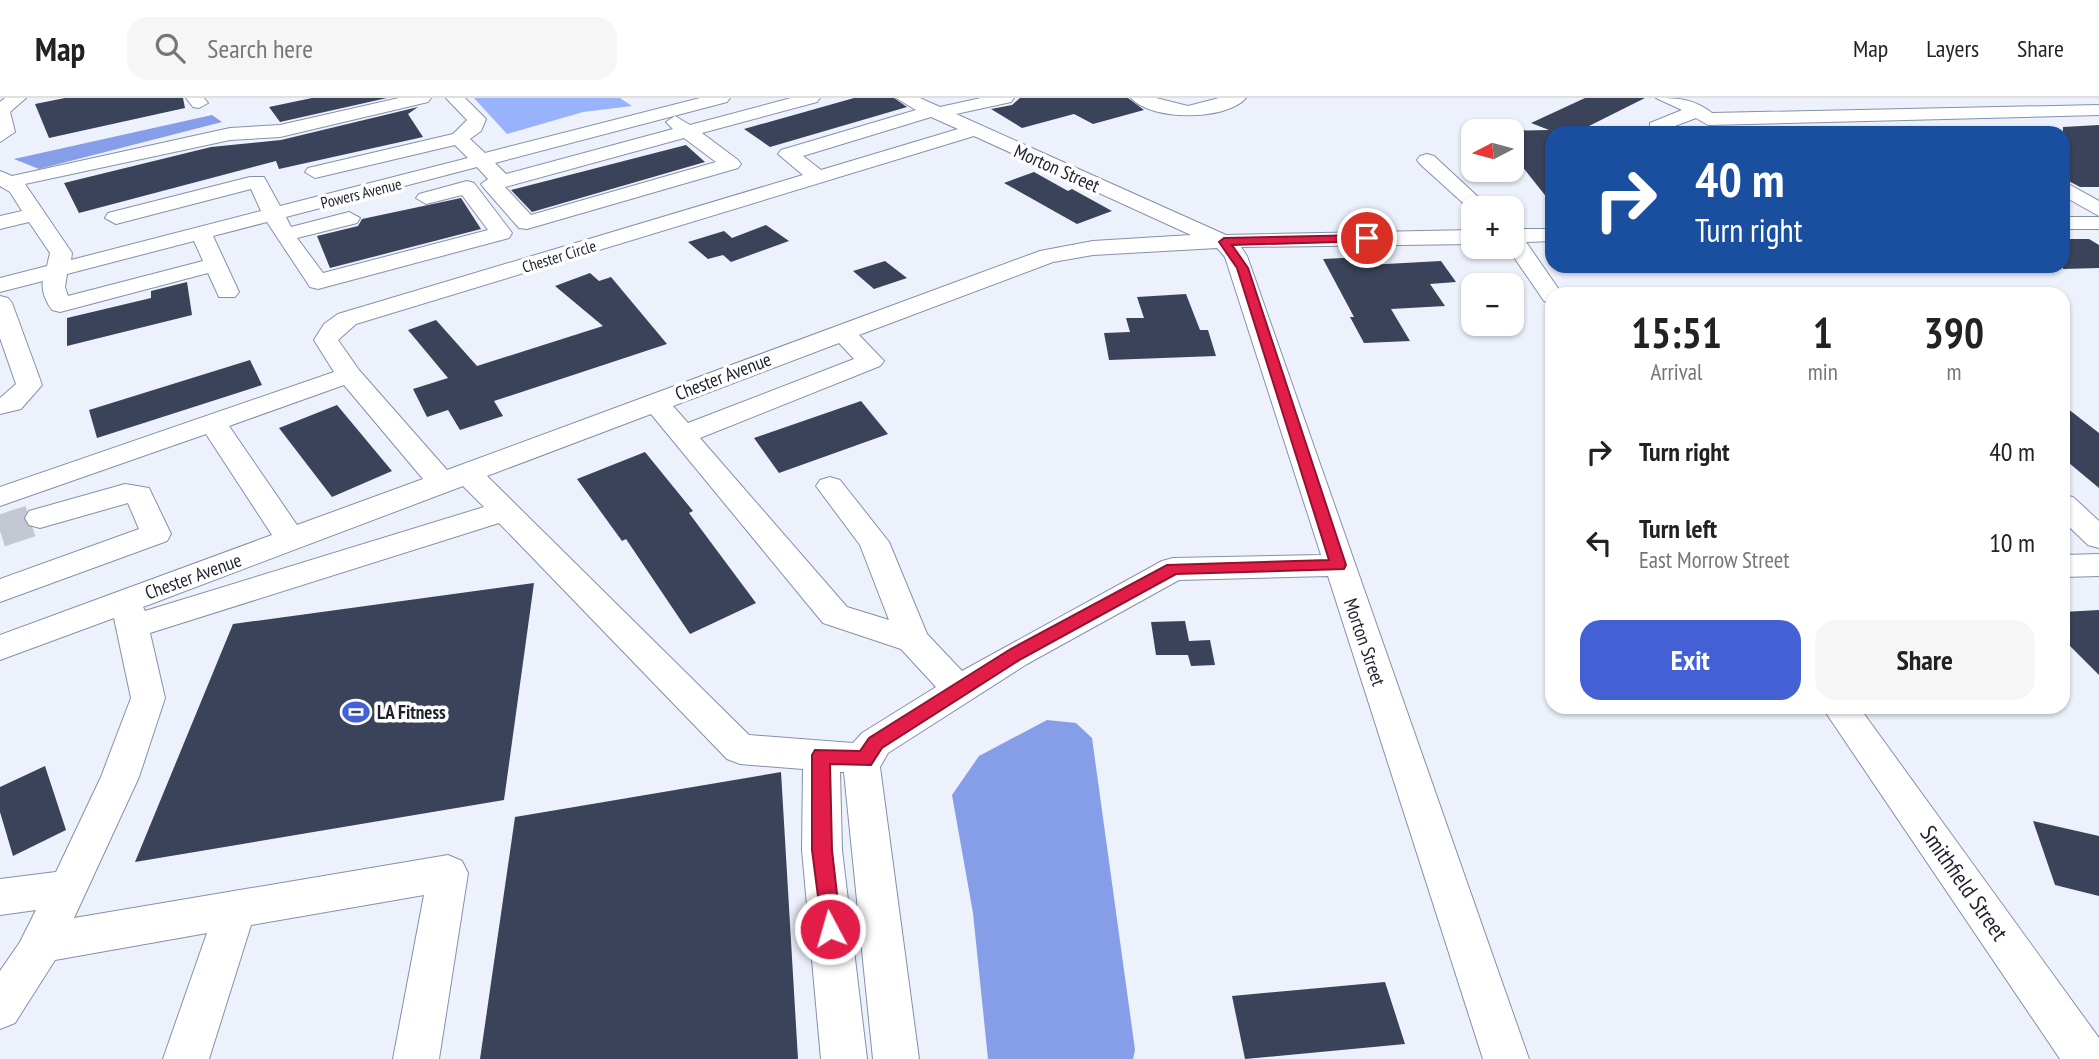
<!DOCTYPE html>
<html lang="en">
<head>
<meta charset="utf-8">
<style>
	:root { --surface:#fff; --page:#f6f6f6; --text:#222; --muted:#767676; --line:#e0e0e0; --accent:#4361d4 }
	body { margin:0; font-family:"PT Sans Narrow",sans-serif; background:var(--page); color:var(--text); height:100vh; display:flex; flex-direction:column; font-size:26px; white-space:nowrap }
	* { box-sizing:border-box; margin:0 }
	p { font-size:23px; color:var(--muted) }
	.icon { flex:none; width:38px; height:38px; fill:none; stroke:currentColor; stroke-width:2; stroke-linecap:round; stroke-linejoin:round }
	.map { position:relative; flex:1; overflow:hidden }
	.drawer { position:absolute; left:1545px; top:189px; width:525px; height:427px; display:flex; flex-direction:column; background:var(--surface); border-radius:21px; box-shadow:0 2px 5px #0004 }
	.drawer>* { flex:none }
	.hud { position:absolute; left:1545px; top:28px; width:525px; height:147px; border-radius:21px; box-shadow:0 2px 5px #0004; background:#1a4fa0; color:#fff; overflow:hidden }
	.needle { width:46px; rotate:264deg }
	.buttons { position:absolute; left:1461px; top:21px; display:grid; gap:14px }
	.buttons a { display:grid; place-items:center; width:63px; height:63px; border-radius:14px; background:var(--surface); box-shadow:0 2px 5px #0004; font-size:35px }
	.pin { position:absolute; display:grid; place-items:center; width:60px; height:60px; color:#fff; margin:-30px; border:4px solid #fff; border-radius:50%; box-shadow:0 2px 7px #0007 }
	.me { position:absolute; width:77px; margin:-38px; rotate:354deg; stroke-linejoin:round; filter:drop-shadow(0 0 5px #0008) }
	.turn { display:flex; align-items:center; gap:24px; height:147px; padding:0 35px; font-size:32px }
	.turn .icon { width:91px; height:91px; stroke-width:2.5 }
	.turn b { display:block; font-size:49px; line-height:60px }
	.eta { display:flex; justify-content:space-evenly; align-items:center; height:119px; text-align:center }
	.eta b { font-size:42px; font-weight:600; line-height:49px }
	.primary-button { display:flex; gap:14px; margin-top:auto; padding:14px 35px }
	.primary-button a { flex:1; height:80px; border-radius:21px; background:var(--accent); color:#fff; font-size:28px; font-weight:600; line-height:80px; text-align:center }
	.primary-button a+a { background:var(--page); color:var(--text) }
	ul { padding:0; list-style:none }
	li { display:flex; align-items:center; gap:21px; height:91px; padding:0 35px }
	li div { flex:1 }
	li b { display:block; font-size:26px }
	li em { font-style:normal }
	header { display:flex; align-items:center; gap:42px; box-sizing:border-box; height:98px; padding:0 35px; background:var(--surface); border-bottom:2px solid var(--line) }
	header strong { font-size:33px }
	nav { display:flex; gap:38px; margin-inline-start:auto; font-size:24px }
	.search { width:490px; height:63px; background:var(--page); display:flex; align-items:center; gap:18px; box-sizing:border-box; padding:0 24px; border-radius:21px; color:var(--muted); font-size:26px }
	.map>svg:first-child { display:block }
	.forest { fill:#98b2fc }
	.water { fill:#859ee7 }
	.building { fill:#3b435a }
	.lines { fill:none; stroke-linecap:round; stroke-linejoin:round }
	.minor-tunnel { stroke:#c3c7d2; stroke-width:32; stroke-dasharray:32 16; stroke-linecap:butt }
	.minor-casing { stroke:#8690aa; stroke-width:2 }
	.minor { fill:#fff; fill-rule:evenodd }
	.route { fill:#e11d48; stroke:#92132f; stroke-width:2 }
	.labels { text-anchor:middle; stroke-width:7; stroke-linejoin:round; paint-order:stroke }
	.far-street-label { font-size:16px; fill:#1e212c; stroke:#fff }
	.street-label { font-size:19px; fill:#1e212c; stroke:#fff }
	.poi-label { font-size:19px; font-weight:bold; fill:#1e212c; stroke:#fff; text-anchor:start }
	.near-street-label { font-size:23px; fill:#1e212c; stroke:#fff }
</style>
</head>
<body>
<header>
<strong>Map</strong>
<div class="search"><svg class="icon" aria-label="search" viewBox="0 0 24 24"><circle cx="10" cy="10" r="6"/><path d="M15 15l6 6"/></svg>Search here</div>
<nav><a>Map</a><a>Layers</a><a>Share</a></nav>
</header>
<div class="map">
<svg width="2099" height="961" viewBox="0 0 2099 961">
	<rect width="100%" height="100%" fill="#ecf1fc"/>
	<path class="forest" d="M474,0H620L632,8L583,14L507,36Z"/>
	<path class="water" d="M212,17L222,24L39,71L14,61Z
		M1047,622L1076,625L1092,640L1135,952L1133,961H988L973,815L952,697L979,658Z"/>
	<path class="building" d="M65,0H183L185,10L49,40L35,6Z
		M312,0H387L280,24L269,9Z
		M854,0H894L907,9L770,49L744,31Z
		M1020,0H1128L1144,12L1093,26L1074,16L1022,30L991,11L1012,7Z
		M1585,0H1645L1575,35L1552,33V106L1517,62H1512V33H1486L1549,32L1531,25Z
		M418,9L408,16L423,39L279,71L276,63L79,115L64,85L211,49L281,42Z
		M2099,27V89H2080L2063,80V29Z
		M686,47L705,64L532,114L511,92Z
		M1034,74L1068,93L1072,91L1112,113L1077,126L1004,85Z
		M461,100L481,131L330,170L317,138L358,128L362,121Z
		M766,127L789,143L731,164L723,157L708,161L688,144L724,133L732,140Z
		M2063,141H2089L2099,147V170L2063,171Z
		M1363,159L1367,167L1441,163L1456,184L1430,186L1445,208L1391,211L1410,243L1364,245L1350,219H1354L1323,161Z
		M885,163L907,180L874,191L853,173Z
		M590,175L599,183L611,179L667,246L494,303L503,318L460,332L448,312L427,319L413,291L448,280L408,232L436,222L477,268L603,228L555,188Z
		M187,184L192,217L67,248V220L151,200V193Z
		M1186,196L1200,232H1208L1216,258L1109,262L1104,235L1130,234L1126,220H1144L1137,199Z
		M250,262L262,287L97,340L89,312Z
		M861,303L888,336L779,375L754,340Z
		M337,307L392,373L332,399L279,330Z
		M2063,307L2099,335V390L2063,360Z
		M645,354L693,413L689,415L756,505L690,536L626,441L622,443L577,381Z
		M534,485L504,702L135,764L233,526Z
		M2099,512V577L2063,541V514Z
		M1185,523L1189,543L1210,542L1215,567L1191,568L1188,557H1156L1151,524Z
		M45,668L66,732L13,758L0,714V689Z
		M781,674L798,961H480L515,719Z
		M2033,723L2099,738V798L2055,787Z
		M1385,884L1405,946L1245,961L1232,898Z"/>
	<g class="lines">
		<path class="minor-tunnel" d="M0,433L40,420"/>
		<defs>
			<path id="minor" d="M5,0H26L10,14L15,34L0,44V4Z
				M186,0H204L208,5L199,10L193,9Z
				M399,0H431L428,4L280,39L230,42L25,86L72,155L71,162L261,113L251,91L116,126L105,120L108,115L250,79H264L280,108L468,60L455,47L315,80L305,74L308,70L453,36L467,22L446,0H465L486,21L481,33L470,41L485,55L700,0H730L727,4L495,65L506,76L673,31L666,24L675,18L690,27L791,0H820L817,4L702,35L738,62L741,66L738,70L527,131L519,130L484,90L481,86L488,81L477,69L286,119L291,129L349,114L360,120L357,125L297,140L323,175L488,132L462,97L426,106L416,100L419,96L467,83L474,85L512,135L509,140L318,191L310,189L267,124L213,138L239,194L235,199H219L208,175L60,214L52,212C46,204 41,192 43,183L0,194V180L47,168L50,155L29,124L0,131V118L22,113L10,94L0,88V73L12,78L230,30L280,27ZM684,40L716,64L531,117L505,89ZM194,143L203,163L68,198L65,189L67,176Z
				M896,0H920L940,9L981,0H1014L1011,4L956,16L1226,137L1474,132V146L1241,149L1247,158L1529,961H1483L1328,478L1179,482L1027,566L888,655L880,669L919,961H873L844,674H840L842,752L867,961H821L802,752L803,671L740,666L727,661L499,425L150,535L165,600L139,679L74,820L448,757L462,763L468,775L439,961H393L424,797L251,827L209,961H163L207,835L55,862L15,925L0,931V873L20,844L36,812L0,817V781L56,774L101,679L131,600L114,520L0,562V537L272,437L206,336L0,408V389L334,274L314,242L324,226L338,216L803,77L778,56L781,52L916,12ZM931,19L958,31L821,72L803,58ZM974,38L1191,137L1093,143L1040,153L447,372L359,272L338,242L356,226ZM1217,150L1225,159L1321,457L1173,460L1162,463L962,573L927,536L889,444L840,382L830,379L820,382L816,388L860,447L889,522L847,509L700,340L880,268L884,263L859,237L1053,164L1093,157ZM839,245L854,261L688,325L673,308ZM344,287L423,381L297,427L229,328ZM651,316L823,525L901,551L936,589L862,635L853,645L749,637L487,378ZM463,388L484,409L145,513L143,509Z
				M1131,0H1156L1188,8L1219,0H1246C1226,23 1151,23 1131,0Z
				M1656,0C1679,0 1694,1 1712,15L2099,7V17L1708,27L1696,20L1667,31L1668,35H1650V25L1682,12Z
				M1427,56L1434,58L1490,110H1474L1473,114L1420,66L1417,62L1420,58Z
				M2063,83L2099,103V118L2063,98Z
				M2063,119H2099V131H2063Z
				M1512,131H1552V143L1526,144L1562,196H1552V205L1544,203L1507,149H1512Z
				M0,198L8,200L12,205L42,287L21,311L0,316V300L16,286L0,240Z
				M125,386L149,390L171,436L167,443L0,504V481L139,431L128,405L40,430L29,427L25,420L29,413Z
				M2063,397L2073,399L2099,423V450L2088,447L2063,423Z
				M2099,456V478L2063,479V457Z
				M1822,609H1859L2099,940V961H2060Z"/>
		</defs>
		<use href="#minor" class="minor-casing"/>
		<use href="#minor" class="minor"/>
	</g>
	<path class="route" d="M1367,137L1372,140L1371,143L1232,147L1248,170L1346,467L1344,471L1176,476L1021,561L882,650L871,667L830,666L832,752L841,831L838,837L830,840L823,837L812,752V657L815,652L860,653L869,640L1009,552L1167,467L1329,462L1237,170L1219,144L1224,140Z"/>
	<defs>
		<symbol id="stadium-bare" viewBox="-9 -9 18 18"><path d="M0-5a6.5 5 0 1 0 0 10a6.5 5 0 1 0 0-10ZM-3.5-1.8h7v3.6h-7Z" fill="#4361d4" stroke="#fff" stroke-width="2.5" paint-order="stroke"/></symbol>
	</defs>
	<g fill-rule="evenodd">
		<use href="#stadium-bare" x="337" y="595" width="38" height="38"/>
	</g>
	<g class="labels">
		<g class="far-street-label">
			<text transform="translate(361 95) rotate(-14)" y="6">Powers Avenue</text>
			<text transform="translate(559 158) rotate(-17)" y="6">Chester Circle</text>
		</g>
		<g class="street-label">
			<text transform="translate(1057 70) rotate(24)" y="7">Morton Street</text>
			<text transform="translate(723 278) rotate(-21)" y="7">Chester Avenue</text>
			<text transform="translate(193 478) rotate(-20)" y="7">Chester Avenue</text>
			<text transform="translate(1365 544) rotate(71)" y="7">Morton Street</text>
		</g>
		<g class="poi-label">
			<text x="377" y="621">LA Fitness</text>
		</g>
		<g class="near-street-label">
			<text transform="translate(1964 785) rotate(55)" y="8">Smithfield Street</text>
		</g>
	</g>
</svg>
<div class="buttons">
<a><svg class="needle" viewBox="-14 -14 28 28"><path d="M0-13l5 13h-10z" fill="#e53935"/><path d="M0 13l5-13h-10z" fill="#767676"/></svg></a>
<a>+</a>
<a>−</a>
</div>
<div class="pin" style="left:1367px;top:140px;background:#d93025"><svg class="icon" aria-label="arrive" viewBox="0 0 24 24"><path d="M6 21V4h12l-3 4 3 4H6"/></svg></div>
<svg class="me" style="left:830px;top:831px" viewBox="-20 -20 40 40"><circle r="17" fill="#e11d48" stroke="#fff" stroke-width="3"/><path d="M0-11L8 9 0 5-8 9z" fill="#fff"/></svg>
<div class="hud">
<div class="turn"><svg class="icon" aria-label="right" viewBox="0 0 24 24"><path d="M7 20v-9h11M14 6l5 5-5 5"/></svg><div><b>40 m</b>Turn right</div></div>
</div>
<section class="drawer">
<div class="eta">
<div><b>15:51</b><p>Arrival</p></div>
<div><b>1</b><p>min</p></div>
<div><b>390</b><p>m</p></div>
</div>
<ul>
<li><svg class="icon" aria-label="right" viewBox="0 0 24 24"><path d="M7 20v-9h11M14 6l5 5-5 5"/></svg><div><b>Turn right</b></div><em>40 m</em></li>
<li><svg class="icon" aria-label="left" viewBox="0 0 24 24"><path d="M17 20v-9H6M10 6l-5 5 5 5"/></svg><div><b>Turn left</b><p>East Morrow Street</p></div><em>10 m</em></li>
</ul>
<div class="primary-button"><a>Exit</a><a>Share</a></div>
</section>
</div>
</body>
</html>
